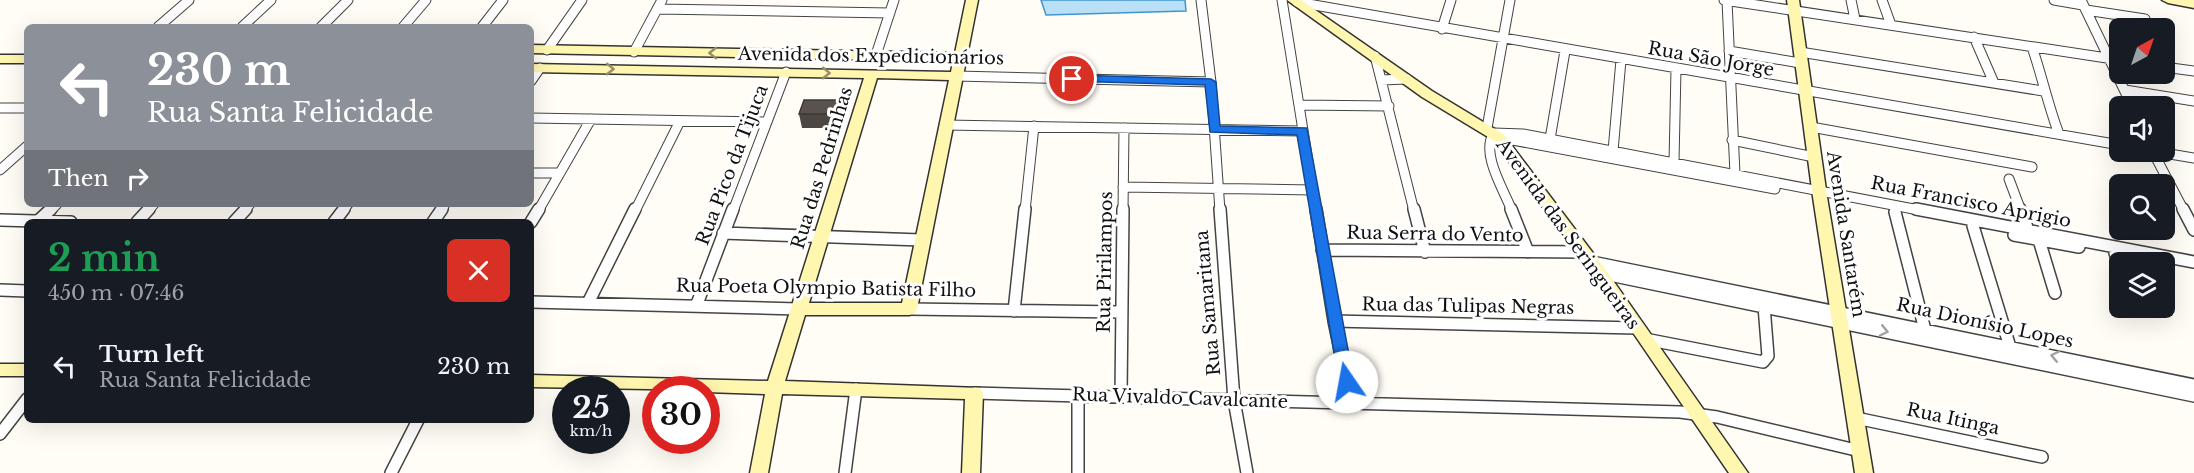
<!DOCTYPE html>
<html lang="en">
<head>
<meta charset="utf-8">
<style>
	:root { --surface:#171b24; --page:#20242c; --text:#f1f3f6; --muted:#9ea1a6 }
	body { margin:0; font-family:"Libre Baskerville",serif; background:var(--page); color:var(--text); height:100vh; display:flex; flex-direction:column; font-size:22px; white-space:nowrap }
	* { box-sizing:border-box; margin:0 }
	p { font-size:20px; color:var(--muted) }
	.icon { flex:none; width:33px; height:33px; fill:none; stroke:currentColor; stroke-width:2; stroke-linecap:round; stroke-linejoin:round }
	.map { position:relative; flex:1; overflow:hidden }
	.sheet { position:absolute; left:24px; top:219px; width:510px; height:204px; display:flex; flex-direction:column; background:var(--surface); border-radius:9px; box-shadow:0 6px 24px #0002 }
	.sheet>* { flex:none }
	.hud { position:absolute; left:24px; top:24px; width:510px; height:183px; border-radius:9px; box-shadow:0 6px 24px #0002; background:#8c9099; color:#fff; overflow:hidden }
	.needle { width:39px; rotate:40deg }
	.buttons { position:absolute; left:2109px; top:18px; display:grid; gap:12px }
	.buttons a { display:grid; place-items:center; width:66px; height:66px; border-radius:9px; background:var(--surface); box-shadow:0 6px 24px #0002; font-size:30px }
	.speed { position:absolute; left:552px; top:376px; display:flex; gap:12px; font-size:30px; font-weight:700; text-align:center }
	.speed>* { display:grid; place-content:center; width:78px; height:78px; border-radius:50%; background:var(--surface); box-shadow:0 6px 24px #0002; line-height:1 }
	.speed small { font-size:15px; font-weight:400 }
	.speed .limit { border:9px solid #d22; background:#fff; color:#111 }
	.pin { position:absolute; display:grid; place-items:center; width:51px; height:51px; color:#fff; margin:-26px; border:3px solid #fff; border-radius:50%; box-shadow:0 2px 6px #0007 }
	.me { position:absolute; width:66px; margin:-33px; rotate:348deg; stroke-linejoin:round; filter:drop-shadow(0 0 4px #0008) }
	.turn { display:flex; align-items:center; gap:21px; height:126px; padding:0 24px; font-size:27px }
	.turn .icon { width:78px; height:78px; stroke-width:2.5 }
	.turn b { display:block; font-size:42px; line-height:51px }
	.then { display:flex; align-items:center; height:57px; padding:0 24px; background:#0003; gap:12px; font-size:22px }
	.round { display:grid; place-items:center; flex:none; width:63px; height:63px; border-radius:9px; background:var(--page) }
	.headline { display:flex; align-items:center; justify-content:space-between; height:102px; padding:0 24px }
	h1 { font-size:36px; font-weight:800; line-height:45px; color:#1e9e55 }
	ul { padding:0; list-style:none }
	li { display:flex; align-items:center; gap:18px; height:90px; padding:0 24px }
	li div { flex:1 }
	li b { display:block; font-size:22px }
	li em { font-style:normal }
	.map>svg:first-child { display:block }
	.water { fill:#b9e0f7; stroke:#3f96cf; stroke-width:1.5 }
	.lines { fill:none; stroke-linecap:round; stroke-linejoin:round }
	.street-far1-casing { stroke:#444; stroke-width:11 }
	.street-casing { stroke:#444; stroke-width:14 }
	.secondary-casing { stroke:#333; stroke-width:3 }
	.street-far1 { stroke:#fff; stroke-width:9 }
	.street { stroke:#fff; stroke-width:11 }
	.secondary { fill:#fff6b0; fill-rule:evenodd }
	.wall { fill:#4d4742 }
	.shaded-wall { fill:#3f3936 }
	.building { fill:#5a524d; stroke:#3f3936; stroke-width:1.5 }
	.oneway { stroke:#948f68 }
	.oneway2 { stroke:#a0a0a0 }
	.route { fill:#1a73e8; stroke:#114b97; stroke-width:1.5 }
	.labels { text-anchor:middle; stroke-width:6; stroke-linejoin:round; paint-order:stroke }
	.street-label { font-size:18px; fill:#111; stroke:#fff }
</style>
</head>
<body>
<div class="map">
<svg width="2194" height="473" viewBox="0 0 2194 473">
	<rect width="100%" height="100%" fill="#fffdf5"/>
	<path class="water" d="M1041,0H1185L1186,11L1046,15Z"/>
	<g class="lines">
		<defs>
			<path id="street-far1" d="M1201,0L1211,82L1220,211
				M1282,0L1316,211
				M1724,0L2120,60
				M1851,0L1855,19
				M1882,0L1891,25
				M2054,0L2083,5
				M2081,0L2132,106
				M1727,1L1735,174
				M1297,2L2120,145
				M657,9L890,13
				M2086,10L2145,19
				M158,27L189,0
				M242,27L271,0
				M321,27L348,0
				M403,27L426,0
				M482,27L503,0
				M1442,29L1451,0
				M1974,37L1994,83
				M2032,47C2042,76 2048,105 2059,134
				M547,50L582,0
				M1729,51L1800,63
				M634,52L662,0
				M1800,52L2043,91
				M876,55L894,0
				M1375,56L1414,211
				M2164,67L2194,71
				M956,76L1211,82
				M1381,80L1407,79
				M531,81L540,68
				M2125,90L2194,101
				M1299,105L1389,106
				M0,108H27
				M531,118L767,122
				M945,125L1303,131
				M1811,127L2032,167
				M1487,128L1510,0
				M1507,139L1775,189
				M1550,139L1565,51
				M1732,140L1814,157
				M1613,151L1621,60
				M2153,152L2184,211
				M2158,152L2194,158
				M1674,162L1676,69
				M0,170L27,146
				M531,173H560
				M2009,179L2021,211
				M1123,187L1313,190
				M50,211L57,204
				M148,211L154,204
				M244,211L250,204
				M343,211L348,204
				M441,211L445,204
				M538,211L591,119
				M635,211L680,121
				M733,211L786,72
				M1025,211L1034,126
				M1123,211L1124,128
				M1512,211C1504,190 1480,153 1494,133L1523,134L1924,211"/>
			<path id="street" d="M1220,209L1234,400L1247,473
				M1316,209L1334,321L1351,402
				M1414,209L1425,252
				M1511,209L1528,252
				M1916,209L2194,262
				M2020,209L2028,230
				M2183,209L2194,230
				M1895,212L1925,330
				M0,220L71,222
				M38,221L51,209
				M137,222L149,209
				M234,222L246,209
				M334,222L344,209
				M433,222L442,209
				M531,222L539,209
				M1973,226L2010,347
				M723,233L921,240
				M2014,235L2079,247
				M2039,240L2055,293
				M1322,250L1584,252
				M2115,253L2120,265
				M1592,262L2194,385
				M1600,273L2194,396
				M0,290L27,291
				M531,302L798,309
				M588,303L635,209
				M697,304L733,209
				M909,309L1121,312
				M1014,311L1025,209
				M1334,321L1637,328
				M1645,339L1763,362L1768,356L1764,306
				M974,393L1680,412L1717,417L1860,451
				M1078,395V473
				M1121,396L1123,209
				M1856,418L2042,457
				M0,434L27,399
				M391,473L418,420
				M845,473L856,389"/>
			<path id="secondary" d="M966,0H978L917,309L915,313L909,315H805L785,381L980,388L983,393L980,473H962L965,399L782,394L768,473H750L765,394L706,392V390L531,387V375L768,381L864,78L531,72V64L951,72L953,61L531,53V45L955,53ZM877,78L949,80L902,303H809Z
				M1287,0H1301L1432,91L1503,134L1605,269L1748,473H1729L1595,277L1493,140L1422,97Z
				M1787,0H1799L1827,197L1873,473H1855L1813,197Z
				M2162,0H2194V8L2168,3Z
				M0,55H27V63H0Z
				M0,364H27V376H0Z"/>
		</defs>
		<use href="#street-far1" class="street-far1-casing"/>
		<use href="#street" class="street-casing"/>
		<use href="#secondary" class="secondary-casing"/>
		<use href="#street-far1" class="street-far1"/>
		<use href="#street" class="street"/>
		<use href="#secondary" class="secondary"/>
	</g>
	<path class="wall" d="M799,114H840L837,128H802Z"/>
	<path class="shaded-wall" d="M838,100L840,114L837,128L834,114Z"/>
	<path class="building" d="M804,100H838L834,114H799Z"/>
	<defs><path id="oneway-chevron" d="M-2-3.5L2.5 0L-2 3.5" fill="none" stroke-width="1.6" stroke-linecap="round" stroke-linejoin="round" transform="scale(1.5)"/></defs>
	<g class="oneway">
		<use href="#oneway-chevron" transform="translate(713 53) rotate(-179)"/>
		<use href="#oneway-chevron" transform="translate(610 69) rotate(1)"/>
		<use href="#oneway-chevron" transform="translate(826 73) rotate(1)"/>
	</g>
	<g class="oneway2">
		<use href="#oneway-chevron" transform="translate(1884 331) rotate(12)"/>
		<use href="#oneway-chevron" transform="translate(2055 356) rotate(-168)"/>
	</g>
	<path class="route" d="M1072,75L1211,79L1216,82L1220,126L1307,128L1354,382L1352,386L1347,388L1339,382L1297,135L1210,132L1205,85L1067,81V76Z"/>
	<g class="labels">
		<g class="street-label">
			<text transform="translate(871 56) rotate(1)" y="6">Avenida dos Expedicionários</text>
			<text transform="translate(1711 59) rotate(10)" y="6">Rua São Jorge</text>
			<text transform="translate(732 165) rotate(-69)" y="6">Rua Pico da Tijuca</text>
			<text transform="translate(822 168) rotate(-73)" y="6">Rua das Pedrinhas</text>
			<text transform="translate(1971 202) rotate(11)" y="6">Rua Francisco Aprigio</text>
			<text transform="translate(1435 234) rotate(1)" y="6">Rua Serra do Vento</text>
			<text transform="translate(1568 234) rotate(54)" y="6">Avenida das Seringueiras</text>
			<text transform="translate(1846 234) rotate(81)" y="6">Avenida Santarém</text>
			<text transform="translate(1105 262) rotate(-89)" y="6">Rua Pirilampos</text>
			<text transform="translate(826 288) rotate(1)" y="6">Rua Poeta Olympio Batista Filho</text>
			<text transform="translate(1208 303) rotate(-95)" y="6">Rua Samaritana</text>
			<text transform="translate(1468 306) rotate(1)" y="6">Rua das Tulipas Negras</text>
			<text transform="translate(1985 323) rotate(12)" y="6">Rua Dionísio Lopes</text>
			<text transform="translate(1180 398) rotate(2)" y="6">Rua Vivaldo Cavalcante</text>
			<text transform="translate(1953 419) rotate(12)" y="6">Rua Itinga</text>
		</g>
	</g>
</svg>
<div class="buttons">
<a><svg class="needle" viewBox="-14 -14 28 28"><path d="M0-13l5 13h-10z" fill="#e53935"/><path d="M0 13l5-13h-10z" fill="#9ea1a6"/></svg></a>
<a><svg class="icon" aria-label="sound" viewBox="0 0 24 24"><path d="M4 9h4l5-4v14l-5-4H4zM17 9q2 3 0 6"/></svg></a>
<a><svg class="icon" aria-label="search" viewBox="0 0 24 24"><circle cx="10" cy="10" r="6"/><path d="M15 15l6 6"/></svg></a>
<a><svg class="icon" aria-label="layers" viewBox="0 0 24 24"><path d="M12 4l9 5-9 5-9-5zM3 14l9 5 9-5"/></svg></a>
</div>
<div class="speed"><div>25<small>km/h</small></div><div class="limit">30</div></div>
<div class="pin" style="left:1072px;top:79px;background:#d93025"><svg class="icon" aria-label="arrive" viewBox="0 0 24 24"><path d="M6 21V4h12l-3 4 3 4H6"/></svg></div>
<svg class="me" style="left:1347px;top:382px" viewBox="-20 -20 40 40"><circle r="19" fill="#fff"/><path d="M0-13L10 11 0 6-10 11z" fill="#1a73e8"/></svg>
<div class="hud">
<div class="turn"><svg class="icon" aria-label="left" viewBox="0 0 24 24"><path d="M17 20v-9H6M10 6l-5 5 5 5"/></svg><div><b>230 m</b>Rua Santa Felicidade</div></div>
<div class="then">Then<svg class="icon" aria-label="right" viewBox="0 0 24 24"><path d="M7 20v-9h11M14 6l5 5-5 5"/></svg></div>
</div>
<section class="sheet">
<div class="headline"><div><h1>2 min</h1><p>450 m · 07:46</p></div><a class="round" style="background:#d93025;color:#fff"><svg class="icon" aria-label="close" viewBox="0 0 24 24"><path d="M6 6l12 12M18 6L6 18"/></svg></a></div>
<ul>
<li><svg class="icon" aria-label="left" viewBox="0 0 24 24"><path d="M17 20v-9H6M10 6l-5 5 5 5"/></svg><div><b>Turn left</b><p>Rua Santa Felicidade</p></div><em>230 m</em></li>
</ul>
</section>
</div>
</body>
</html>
